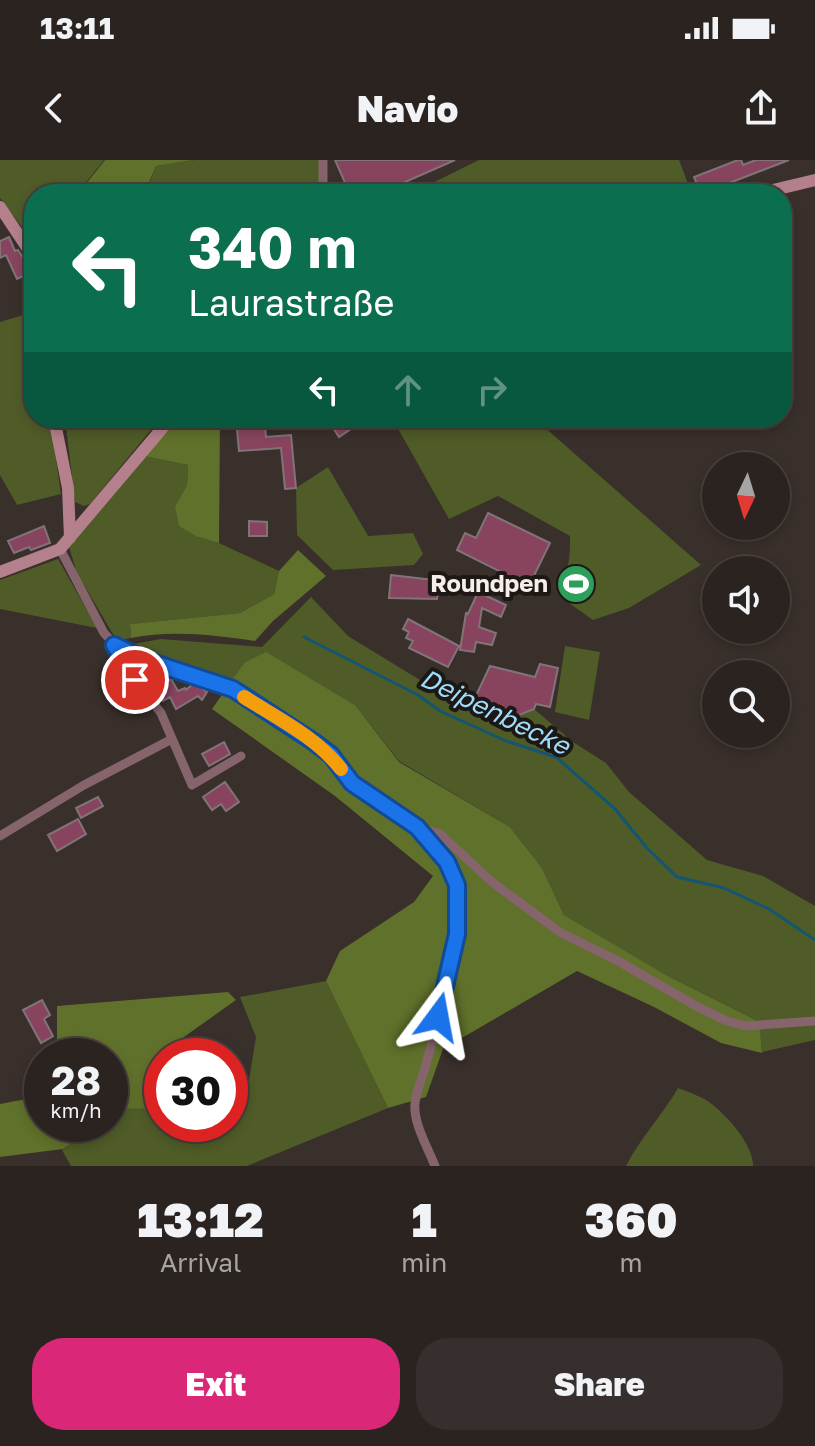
<!DOCTYPE html>
<html lang="en">
<head>
<meta charset="utf-8">
<style>
	:root { --surface:#2b2320; --page:#372f2d; --text:#f1f3f6; --muted:#a6a4a5; --line:#47403e; --accent:#db2777 }
	body { margin:0; font-family:"Golos Text",sans-serif; background:var(--page); color:var(--text); height:100vh; display:flex; flex-direction:column; font-size:30px; white-space:nowrap }
	* { box-sizing:border-box; margin:0 }
	p { font-size:26px; color:var(--muted) }
	.icon { flex:none; width:44px; height:44px; fill:none; stroke:currentColor; stroke-width:2; stroke-linecap:round; stroke-linejoin:round }
	.map { position:relative; height:1006px; overflow:hidden }
	.side { display:flex; flex-direction:column; background:var(--surface); flex:1 }
	.side>* { flex:none }
	.banner { position:absolute; left:24px; top:24px; width:768px; height:244px; border-radius:32px; box-shadow:0 4px 12px #0003,0 0 0 2px var(--line); background:#0b6e4f; color:#fff; overflow:hidden }
	.needle { width:52px; rotate:184deg }
	.buttons { position:absolute; left:702px; top:292px; display:grid; gap:16px }
	.buttons a { display:grid; place-items:center; width:88px; height:88px; border-radius:50%; background:var(--surface); box-shadow:0 4px 12px #0003,0 0 0 2px var(--line); font-size:40px }
	.speed { position:absolute; left:24px; top:878px; display:flex; gap:16px; font-size:40px; font-weight:700; text-align:center }
	.speed>* { display:grid; place-content:center; width:104px; height:104px; border-radius:50%; background:var(--surface); box-shadow:0 4px 12px #0003,0 0 0 2px var(--line); line-height:1 }
	.speed small { font-size:20px; font-weight:400 }
	.speed .limit { border:12px solid #d22; background:#fff; color:#111 }
	.pin { position:absolute; display:grid; place-items:center; width:68px; height:68px; color:#fff; margin:-34px; border:4px solid #fff; border-radius:50%; box-shadow:0 2px 8px #0007 }
	.me { position:absolute; width:88px; margin:-44px; rotate:13deg; stroke-linejoin:round; filter:drop-shadow(0 0 6px #0008) }
	.turn { display:flex; align-items:center; gap:28px; height:168px; padding:0 32px; font-size:36px }
	.turn .icon { width:104px; height:104px; stroke-width:2.5 }
	.turn b { display:block; font-size:56px; line-height:68px }
	.lanes { display:flex; align-items:center; height:76px; padding:0 32px; background:#0003; justify-content:center; gap:40px; direction:ltr }
	.lanes .off { opacity:.35 }
	.eta { display:flex; justify-content:space-evenly; align-items:center; height:136px; text-align:center }
	.eta b { font-size:48px; font-weight:800; line-height:56px }
	.button { display:flex; gap:16px; margin-top:auto; padding:16px 32px }
	.button a { flex:1; height:92px; border-radius:32px; background:var(--accent); color:#fff; font-size:32px; font-weight:800; line-height:92px; text-align:center }
	.button a+a { background:var(--page); color:var(--text) }
	.status { display:flex; justify-content:space-between; align-items:center; height:56px; padding:0 40px; background:var(--surface); direction:ltr }
	.status svg { height:22px; fill:currentColor }
	header { display:flex; justify-content:space-between; align-items:center; height:104px; padding:0 32px; background:var(--surface); font-size:36px; font-weight:800 }
	.map>svg:first-child { display:block }
	.green { fill:#4f5c27 }
	.forest { fill:#60712b }
	.lines { fill:none; stroke-linecap:round; stroke-linejoin:round }
	.stream { stroke:#145672; stroke-width:3 }
	.building { fill:#88445f; stroke:#817478; stroke-width:2 }
	.street { stroke:#85646c; stroke-width:9 }
	.secondary { stroke:#b4808c; stroke-width:12 }
	.route-casing { stroke:#114b97; stroke-width:20 }
	.route { stroke:#1a73e8; stroke-width:14 }
	.slow { stroke:#f59e0b; stroke-width:14 }
	.labels { text-anchor:middle; stroke-width:8; stroke-linejoin:round; paint-order:stroke }
	.poi-label { font-size:24px; font-weight:bold; fill:#f5eeeb; stroke:#1d1816; text-anchor:end }
	.water-label { font-size:26px; font-style:italic; fill:#9edcfb; stroke:#1d1816 }
</style>
</head>
<body>
<div class="status"><b>13:11</b><svg viewBox="0 0 49 12"><path d="M0 12V9h3v3zM5 12V6h3v6zM10 12V3h3v9zM15 12V0h3v12zM26 1h20v11H26zM47 4h2v5h-2z"/></svg></div>
<header><svg class="icon" aria-label="back" viewBox="0 0 24 24"><path d="M15 5l-7 7 7 7"/></svg>Navio<svg class="icon" aria-label="share" viewBox="0 0 24 24"><path d="M12 15V3M7 8l5-5 5 5M5 13v7h14v-7"/></svg></header>
<div class="map">
<svg width="815" height="1006" viewBox="0 0 815 1006">
	<rect width="100%" height="100%" fill="#392f2b"/>
	<path class="green" d="M0,0H104L77,34H34V83L0,38Z
		M195,0H321L320,34H145L156,6Z
		M479,0H679L692,34H410Z
		M30,153L34,158V258H50L61,334L17,345L0,315V162Z
		M65,258H157L159,260L90,344L84,346L75,342Z
		M392,258H534L701,405L629,448L593,460L569,443L580,438L564,434C559,422 564,420 567,410C570,399 570,386 570,376L498,336L449,359Z
		M144,296L188,305L187,325L175,346L198,377L219,383L279,411L274,434L240,453L130,464L131,478L117,481L77,413L69,387Z
		M328,307L368,376L413,373L423,394L414,405L333,410L297,375L296,328Z
		M58,399L97,468L0,449V420Z
		M311,437L348,476L464,547L528,572L519,555L534,549L573,582L606,603L629,632L707,700L763,716L815,746V880L762,892L758,862L740,861L564,755L542,708L510,667L399,601L356,546L244,503L230,524L122,486L161,479L262,487Z
		M565,486L600,492L589,560L555,552Z
		M326,821L388,948L247,1006H71L62,990L101,964H110V958L122,949L162,947V964H230V947L246,938L256,877L240,837Z
		M678,928C688,932 700,936 709,942C725,953 754,985 753,1006H626C640,978 662,956 678,928Z"/>
	<path class="forest" d="M105,0H194L156,6L144,34H78Z
		M181,258H220L219,383L198,377L179,366L175,346L187,325L188,305L144,296Z
		M298,390L326,416L273,461L255,481C213,475 173,470 131,478L130,464L240,453L274,434L279,411Z
		M266,492L356,546L399,602L510,667L542,708L564,755L669,817L759,862L762,893L721,883L654,847L577,811L443,889L426,937L388,948L326,821L340,791L414,742L433,716L335,636L212,549L244,503Z
		M228,832L236,840L153,899L162,919V948L122,949L110,958V896H57V846Z
		M42,936V964H101L63,989L0,997V944Z"/>
	<g class="lines">
		<path class="stream" d="M304,477L418,535L440,551L506,581L556,597L615,649L647,688L677,717L724,728L769,749L815,780"/>
	</g>
	<path class="building" d="M335,0H455L378,34H350Z
		M738,0H741L743,5L756,0H789L701,34L694,17Z
		M9,77L15,91L18,90L32,112L17,119L6,95L0,98V81Z
		M264,258L266,277L291,275L296,328L285,329L281,288L239,291L236,259Z
		M327,258H367L339,277Z
		M488,353L550,383L529,426L457,390L465,373L476,378Z
		M249,361L267,362V376H249Z
		M44,366L50,383L31,390L29,387L14,393L8,381Z
		M391,415L450,422L449,432H438L437,439L389,438Z
		M478,432L506,445L501,457L482,448L479,467L496,473L492,485L476,482L474,492L460,490L466,453L468,454Z
		M408,459L459,486L448,507L409,488L413,481L406,478L409,472L403,469Z
		M540,504L558,508L550,547L536,544L534,549L509,559L472,544L490,506L535,517Z
		M161,514L165,522L171,519L178,531L185,528L186,530L194,523L207,532L202,540L198,536L176,549L170,537L163,541L148,521Z
		M224,582L230,594L209,606L202,594Z
		M225,622L239,642L226,651L221,644L212,650L203,637Z
		M98,637L103,646L81,658L76,648Z
		M78,659L86,674L57,691L48,675Z
		M42,840L50,855L44,859L53,876L41,883L23,850Z"/>
	<g class="lines">
		<path class="street" d="M323,34V0
			M60,389L104,473C133,509 190,509 230,528C254,539 313,577 331,596C339,604 345,616 354,624C390,656 441,672 456,723C468,761 436,867 425,908C422,919 416,931 415,943C413,963 428,988 435,1006
			M117,490L135,520L161,553L192,625L241,596
			M417,667L440,674L492,722L561,773L618,801L696,846L727,861L746,866L815,861
			M0,676L84,625L172,579"/>
		<path class="secondary" d="M757,34L815,20
			M0,47L34,98
			M54,258L68,328L70,378
			M0,412L60,389L171,258"/>
	</g>
	<g class="lines">
		<defs>
			<path id="route" d="M135,520L114,485L148,501L233,529L314,582L331,595L352,623L417,667L447,702L457,725V774L438,857"/>
		</defs>
		<use href="#route" class="route-casing"/>
		<use href="#route" class="route"/>
		<path class="slow" d="M244,537C277,558 316,577 341,609"/>
	</g>
	<defs>
		<symbol id="stadium-disc" viewBox="-11 -11 22 22"><circle r="9.5" fill="#2e9e5b" stroke="#1d1816"/><path d="M0-5a6.5 5 0 1 0 0 10a6.5 5 0 1 0 0-10ZM-3.5-1.8h7v3.6h-7Z" fill="#fff"/></symbol>
	</defs>
	<g fill-rule="evenodd">
		<use href="#stadium-disc" x="554" y="402" width="44" height="44"/>
	</g>
	<g class="labels">
		<g class="poi-label">
			<text x="548" y="432">Roundpen</text>
		</g>
		<g class="water-label">
			<text transform="translate(495 552) rotate(26)" y="9">Deipenbecke</text>
		</g>
	</g>
</svg>
<div class="buttons">
<a><svg class="needle" viewBox="-14 -14 28 28"><path d="M0-13l5 13h-10z" fill="#e53935"/><path d="M0 13l5-13h-10z" fill="#a6a4a5"/></svg></a>
<a><svg class="icon" aria-label="sound" viewBox="0 0 24 24"><path d="M4 9h4l5-4v14l-5-4H4zM17 9q2 3 0 6"/></svg></a>
<a><svg class="icon" aria-label="search" viewBox="0 0 24 24"><circle cx="10" cy="10" r="6"/><path d="M15 15l6 6"/></svg></a>
</div>
<div class="speed"><div>28<small>km/h</small></div><div class="limit">30</div></div>
<div class="pin" style="left:135px;top:520px;background:#d93025"><svg class="icon" aria-label="arrive" viewBox="0 0 24 24"><path d="M6 21V4h12l-3 4 3 4H6"/></svg></div>
<svg class="me" style="left:438px;top:857px" viewBox="-20 -20 40 40"><path d="M0-17L14 15 0 8-14 15z" fill="#1a73e8" stroke="#fff" stroke-width="4"/></svg>
<div class="banner">
<div class="turn"><svg class="icon" aria-label="left" viewBox="0 0 24 24"><path d="M17 20v-9H6M10 6l-5 5 5 5"/></svg><div><b>340 m</b>Laurastraße</div></div>
<div class="lanes"><svg class="icon" aria-label="left" viewBox="0 0 24 24"><path d="M17 20v-9H6M10 6l-5 5 5 5"/></svg><svg class="icon off" aria-label="ahead" viewBox="0 0 24 24"><path d="M12 20V5M6 11l6-6 6 6"/></svg><svg class="icon off" aria-label="right" viewBox="0 0 24 24"><path d="M7 20v-9h11M14 6l5 5-5 5"/></svg></div>
</div>
</div>
<section class="side">
<div class="eta">
<div><b>13:12</b><p>Arrival</p></div>
<div><b>1</b><p>min</p></div>
<div><b>360</b><p>m</p></div>
</div>
<div class="button"><a>Exit</a><a>Share</a></div>
</section>
</body>
</html>
